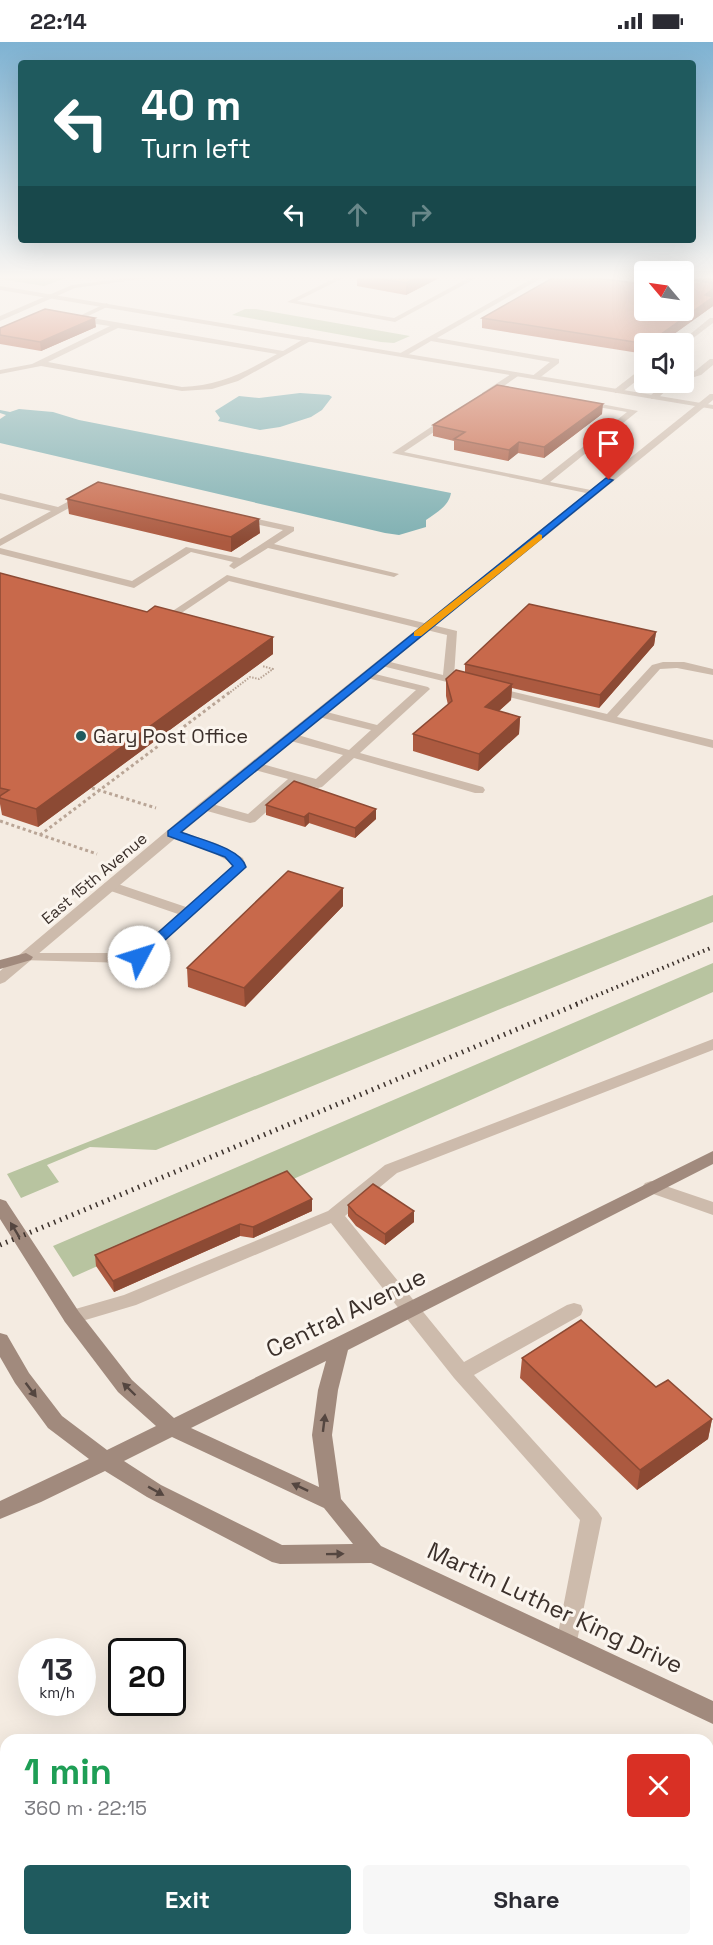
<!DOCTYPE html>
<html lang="en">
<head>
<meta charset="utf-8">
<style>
	:root { --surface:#fff; --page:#f7f7f7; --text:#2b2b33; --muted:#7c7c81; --accent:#1f5a5e }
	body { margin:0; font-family:"Space Grotesk",sans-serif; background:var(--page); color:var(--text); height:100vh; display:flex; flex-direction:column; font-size:22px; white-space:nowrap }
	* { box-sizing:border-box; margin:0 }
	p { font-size:20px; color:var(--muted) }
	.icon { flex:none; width:33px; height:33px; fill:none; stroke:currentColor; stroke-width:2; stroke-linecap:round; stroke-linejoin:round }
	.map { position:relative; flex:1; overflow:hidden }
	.drawer { position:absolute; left:0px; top:1692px; width:714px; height:212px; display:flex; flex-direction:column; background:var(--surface); border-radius:18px 18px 0 0; box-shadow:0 6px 24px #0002 }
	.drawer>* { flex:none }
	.hud { position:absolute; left:18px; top:18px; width:678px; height:183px; border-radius:6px; box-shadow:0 6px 24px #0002; background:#1f5a5e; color:#fff; overflow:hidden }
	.needle { width:39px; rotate:299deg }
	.tools { position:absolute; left:634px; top:219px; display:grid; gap:12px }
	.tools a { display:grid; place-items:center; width:60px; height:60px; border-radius:6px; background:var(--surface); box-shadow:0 6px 24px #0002; font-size:30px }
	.speed { position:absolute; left:18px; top:1596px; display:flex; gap:12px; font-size:30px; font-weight:700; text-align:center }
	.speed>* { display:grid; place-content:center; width:78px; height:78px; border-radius:50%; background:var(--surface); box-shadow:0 6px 24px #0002; line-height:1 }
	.speed small { font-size:15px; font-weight:400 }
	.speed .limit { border:3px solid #111; border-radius:9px; background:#fff; color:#111 }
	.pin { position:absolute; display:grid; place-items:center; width:51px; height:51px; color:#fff; margin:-62px -26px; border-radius:50% 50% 50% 0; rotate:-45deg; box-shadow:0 0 6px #0007 }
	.pin .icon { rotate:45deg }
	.me { position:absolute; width:66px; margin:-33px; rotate:50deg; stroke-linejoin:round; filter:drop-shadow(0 0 4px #0008) }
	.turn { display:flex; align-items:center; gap:21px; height:126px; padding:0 24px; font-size:27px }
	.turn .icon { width:78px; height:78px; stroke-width:2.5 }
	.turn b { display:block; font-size:42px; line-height:51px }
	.lanes { display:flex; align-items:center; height:57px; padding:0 24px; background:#0003; justify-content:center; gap:30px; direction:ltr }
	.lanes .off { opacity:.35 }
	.round { display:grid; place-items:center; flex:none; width:63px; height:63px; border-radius:6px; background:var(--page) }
	.headline { display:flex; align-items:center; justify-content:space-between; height:102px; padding:0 24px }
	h1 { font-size:36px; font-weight:600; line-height:45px; color:#1e9e55 }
	.cta { display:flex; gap:12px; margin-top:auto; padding:12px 24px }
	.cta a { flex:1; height:69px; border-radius:6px; background:var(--accent); color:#fff; font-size:24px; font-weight:600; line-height:69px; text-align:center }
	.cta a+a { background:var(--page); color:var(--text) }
	.status { display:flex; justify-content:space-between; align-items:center; height:42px; padding:0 30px; background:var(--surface); direction:ltr }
	.status svg { height:16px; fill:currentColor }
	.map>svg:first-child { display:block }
	.green { fill:#b8c4a0 }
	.water { fill:#7fb0b2 }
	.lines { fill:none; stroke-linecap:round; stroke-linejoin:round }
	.path-far1 { stroke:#b9a596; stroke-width:2; stroke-dasharray:1.5 1.5; stroke-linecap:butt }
	.path { stroke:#b9a596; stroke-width:3; stroke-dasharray:3 3; stroke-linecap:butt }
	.service { fill:#cdbbac; fill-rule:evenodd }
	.minor { fill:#cdbbac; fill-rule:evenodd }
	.tertiary { fill:#cdbbac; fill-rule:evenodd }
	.secondary { fill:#a18a7d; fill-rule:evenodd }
	.rail-far1 { stroke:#3b302b; stroke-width:4; stroke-dasharray:1.5 4; stroke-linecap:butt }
	.rail { stroke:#3b302b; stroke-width:5; stroke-dasharray:1.5 5; stroke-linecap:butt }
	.wall { fill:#ac5a40 }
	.shaded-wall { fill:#8c4a34 }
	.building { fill:#c8694b; stroke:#8c4a34; stroke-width:1.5 }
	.oneway { fill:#544640 }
	.route { fill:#1a73e8; stroke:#114b97; stroke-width:1.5 }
	.slow { fill:#f59e0b }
	.poi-dot { fill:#1f5a5e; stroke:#fbf5ee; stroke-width:2 }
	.labels { text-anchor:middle; stroke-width:6; stroke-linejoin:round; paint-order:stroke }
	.far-street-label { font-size:16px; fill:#3b302b; stroke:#fbf5ee }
	.poi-label { font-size:20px; fill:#3b302b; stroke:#fbf5ee; text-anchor:start }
	.near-street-label { font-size:24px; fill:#3b302b; stroke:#fbf5ee }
</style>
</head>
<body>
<div class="status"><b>22:14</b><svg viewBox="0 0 49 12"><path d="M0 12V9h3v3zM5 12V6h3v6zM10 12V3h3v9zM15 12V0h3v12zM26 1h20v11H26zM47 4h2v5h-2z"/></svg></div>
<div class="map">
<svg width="713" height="1903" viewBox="0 0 713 1903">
	<rect width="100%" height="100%" fill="#f4ebe1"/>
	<path class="green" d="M0,234H71L44,244L0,237Z
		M245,267H256L410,294L394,301L381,300L232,273Z
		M713,853V880L156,1108L90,1105L47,1123L59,1140L21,1156L7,1132Z
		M713,921V950L73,1235L53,1204Z"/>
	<path class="water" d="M300,351L329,353L332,355L322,368L311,375L280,385L260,388L218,379L220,376L215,369L239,354L259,356Z
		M19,367L53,370L79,378L451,451C449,464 436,471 426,478V485L399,493L385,491L0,401V377L6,373L0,371V368L10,370Z"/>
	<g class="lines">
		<path class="path-far1" d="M228,652L250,635L259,637L273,627L262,624"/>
		<path class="path" d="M92,746L156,766
			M0,779L97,812
			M40,793L230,650"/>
		<path class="service" d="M142,234H163L75,246L0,279V274L72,243Z
			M339,234H347L297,259L394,276L472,234H480L395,280L287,260Z
			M537,234H545L437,296L559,317V321L538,337L531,335L550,320L431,299L404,315L397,313Z
			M107,261L109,264L86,275L283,309L307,295L314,297L238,339L212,347L182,349L41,324L0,332V328L32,322L110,284L82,280L77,275ZM118,286L277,312C245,330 219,344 182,345L48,320Z
			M710,276H713V281L684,303L678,302Z
			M710,317H713V323L701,333L684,338V333L695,329Z
			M642,326H645V332L621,351H615V347Z
			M514,330L521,332L488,355H482V351Z
			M666,340H675L657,357H651V353Z
			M580,358L638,369L550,440L596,449V453L392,411L449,373L453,376L452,378L404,410L541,438L627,370L580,362Z
			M86,450L91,453L89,455L0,504V497L51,469L0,457V451L58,465Z
			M239,473L294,485V489L274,502L399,532L394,535L268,506L234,527L229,524L233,520L191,510L134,546L0,512V506L132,539L186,505L240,516L283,488L236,478L234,476Z
			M227,533L457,589L454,635L461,639L455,642L378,623L376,621L382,618L443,633L447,593L229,539L171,578L167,579L162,576Z
			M663,620H684L713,627V633L677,626L660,627L617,675L713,698V706L489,650L487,648L493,645L607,672L652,623Z
			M367,630L428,645L430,647L360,711L483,745L485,748L483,751H475L354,716L322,745L318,746L299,741L255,780L250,781L200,767L199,764L200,761L205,760L248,772L288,737L251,727L249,724L251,721L255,720L316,737L343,713L287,698V692L291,691L349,708L371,688L315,674V670L319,668L377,683L416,648L363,635V631Z
			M173,787L218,802L243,816L246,825L144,917L128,921L21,918L19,915L26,911H134L178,872L105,847L103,844L105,841H115L186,865L232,824V821L208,808L168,794L166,791Z
			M713,997V1008L397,1131L345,1174L464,1320L567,1263L574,1261L581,1263L583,1268L581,1273L474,1333L598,1470L602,1476L575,1609L567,1612L559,1609L556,1602L580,1478L454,1336L331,1181L136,1263L72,1282L65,1280L63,1275L65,1270L124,1253L328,1169L385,1123Z
			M0,1844L6,1845V1871L0,1870Z
			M239,1898H272L274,1903H241Z"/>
		<path class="minor" d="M624,234L645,235V239Z
			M0,244L713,363V367L0,248Z
			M651,1139L713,1160V1173L645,1149L642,1145L645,1141Z"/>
		<path class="tertiary" d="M710,352H713V358L210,767L5,940L0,942V929L200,761Z"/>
		<path class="secondary" d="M26,911L33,915L31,918L0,927V918Z
			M713,1109V1122L348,1308L338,1348L332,1393L341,1457L381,1504L713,1659V1682L371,1521L280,1522L272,1520L147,1455L105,1429L41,1460L0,1477V1459L89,1417L48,1386L15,1341L0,1315V1291L7,1293L29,1331L62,1374L107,1408L156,1384L118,1350L65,1280L0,1177V1157L6,1159L79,1270L132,1338L174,1376ZM326,1319L318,1348L312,1393L319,1445L191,1386ZM172,1395L324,1466L353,1502L282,1503L161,1443L124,1419Z"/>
		<path class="rail-far1" d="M576,962L713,905"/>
		<path class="rail" d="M0,1203L580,961"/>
	</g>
	<path class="wall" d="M357,234H443L406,253L357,244Z
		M684,234H713V264L660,302H645V312L482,286V276L645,268Z
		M96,285L41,309L0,302V286Z
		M602,372L544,416L518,411L508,419L454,408V399L433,394V383Z
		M67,457L260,491L231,510L69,472Z
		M0,531L147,570L273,595V612L38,785L2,773L0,762Z
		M656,590L654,603L599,666L512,646L511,658L499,669L520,675L519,692L478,729L413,709V692L448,663L446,654V637L465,630V622Z
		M266,763L376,767V777L355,796L309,781L305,785L266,773Z
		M343,846V864L245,965L188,945L187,926Z
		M287,1129L312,1169L253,1196L240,1194L114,1250L96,1224L95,1213Z
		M348,1163L414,1169V1180L385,1203L356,1184L348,1174Z
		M522,1316L656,1345L712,1377L708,1397L637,1448L520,1336Z"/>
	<path class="shaded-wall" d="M420,234H443L406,253V241Z
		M713,247V264L660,302H647Z
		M95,276L96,285L41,309L40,300Z
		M603,362L602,372L544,416V405Z
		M519,400L518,411L508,419L509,408Z
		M259,477L260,491L231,510V495Z
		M656,590L654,603L599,666L600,653Z
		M273,595V612L38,785L36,767Z
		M512,642L511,658L484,682L485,665Z
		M520,675L519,692L478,729L479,712Z
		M376,767V777L355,796V786Z
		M309,771V781L305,785L304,775Z
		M343,846V864L245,965L244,946Z
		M312,1157V1169L253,1196V1185Z
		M414,1169V1180L385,1203V1192Z
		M240,1182V1194L114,1250L113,1239Z
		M712,1377L708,1397L637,1448L640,1428Z"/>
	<path class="building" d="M364,234H420L406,241Z
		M556,234H579L645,242V268H684V237L713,241V247L705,253L713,255L647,302L482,276Z
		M45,267L95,276L40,300L0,293V286Z
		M497,343L603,362L544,405L519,400L509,408L454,397L465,390L433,383Z
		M98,440L259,477L231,495L67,457Z
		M0,531L147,570L155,564L273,595L36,767L0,756V754L9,748L0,746Z
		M529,562L656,590L600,653L465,622Z
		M456,628L512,642L485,665L520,675L479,712L413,692L452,659L446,637Z
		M294,739L376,767L355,786L309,771L304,775L266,763Z
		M288,829L343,846L244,946L187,926Z
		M287,1129L312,1157L253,1185L240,1182L113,1239L95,1213Z
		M373,1142L414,1169L385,1192L356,1172L348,1163Z
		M581,1278L656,1345L668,1338L712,1377L640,1428L522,1316Z
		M708,1859L713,1862V1903H649L652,1898H708Z"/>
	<defs><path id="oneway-solid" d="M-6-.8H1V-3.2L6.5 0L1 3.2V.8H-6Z" transform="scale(1.5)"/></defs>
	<g class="oneway">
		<use href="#oneway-solid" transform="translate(15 1188) rotate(-121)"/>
		<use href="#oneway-solid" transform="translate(129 1347) rotate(-136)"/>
		<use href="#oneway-solid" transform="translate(31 1348) rotate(53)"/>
		<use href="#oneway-solid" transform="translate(324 1381) rotate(-83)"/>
		<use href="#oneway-solid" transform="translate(300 1445) rotate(-155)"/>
		<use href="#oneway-solid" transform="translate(156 1449) rotate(29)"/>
		<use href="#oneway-solid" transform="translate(335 1512) rotate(-1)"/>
	</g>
	<linearGradient id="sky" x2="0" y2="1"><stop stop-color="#7eb2d2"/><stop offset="0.47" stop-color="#faf6f2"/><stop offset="1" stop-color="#faf6f2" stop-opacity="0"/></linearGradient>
	<rect width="713" height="500" fill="url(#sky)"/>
	<path class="route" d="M606,436L613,438L181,790C198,797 241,806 246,825L144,917H134L132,915L134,912L233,824L225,815L168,794V789Z"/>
	<path class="slow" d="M539,492L542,493V497L421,594H414V590Z"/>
	<circle class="poi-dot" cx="81" cy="694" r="6"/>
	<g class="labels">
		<g class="far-street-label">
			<text transform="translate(94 836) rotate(-40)" y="6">East 15th Avenue</text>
		</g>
		<g class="poi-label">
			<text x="93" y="701">Gary Post Office</text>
		</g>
		<g class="near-street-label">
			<text transform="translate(346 1271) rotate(-26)" y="8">Central Avenue</text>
			<text transform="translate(555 1566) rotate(25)" y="8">Martin Luther King Drive</text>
		</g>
	</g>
</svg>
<div class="tools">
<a><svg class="needle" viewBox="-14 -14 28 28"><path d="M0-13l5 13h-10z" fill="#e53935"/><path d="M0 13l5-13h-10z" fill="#7c7c81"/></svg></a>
<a><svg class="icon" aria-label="sound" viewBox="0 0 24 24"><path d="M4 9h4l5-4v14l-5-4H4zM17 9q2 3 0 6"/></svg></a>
</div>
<div class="speed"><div>13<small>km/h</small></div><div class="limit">20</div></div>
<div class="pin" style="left:609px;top:438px;background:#d93025"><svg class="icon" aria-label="arrive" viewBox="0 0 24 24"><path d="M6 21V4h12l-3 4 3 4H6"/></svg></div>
<svg class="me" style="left:139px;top:915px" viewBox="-20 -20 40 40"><circle r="19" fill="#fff"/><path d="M0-13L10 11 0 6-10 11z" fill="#1a73e8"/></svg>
<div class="hud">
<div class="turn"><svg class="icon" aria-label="left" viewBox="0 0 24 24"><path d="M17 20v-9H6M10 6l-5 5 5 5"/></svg><div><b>40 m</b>Turn left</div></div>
<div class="lanes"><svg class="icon" aria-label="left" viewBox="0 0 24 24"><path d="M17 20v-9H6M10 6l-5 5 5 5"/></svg><svg class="icon off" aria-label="ahead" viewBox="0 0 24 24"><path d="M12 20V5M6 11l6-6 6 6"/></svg><svg class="icon off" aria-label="right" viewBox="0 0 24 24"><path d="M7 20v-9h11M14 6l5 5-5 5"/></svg></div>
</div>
<section class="drawer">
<div class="headline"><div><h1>1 min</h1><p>360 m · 22:15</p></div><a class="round" style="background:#d93025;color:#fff"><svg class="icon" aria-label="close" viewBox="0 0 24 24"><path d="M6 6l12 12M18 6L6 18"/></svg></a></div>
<div class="cta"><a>Exit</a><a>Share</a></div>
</section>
</div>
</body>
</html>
